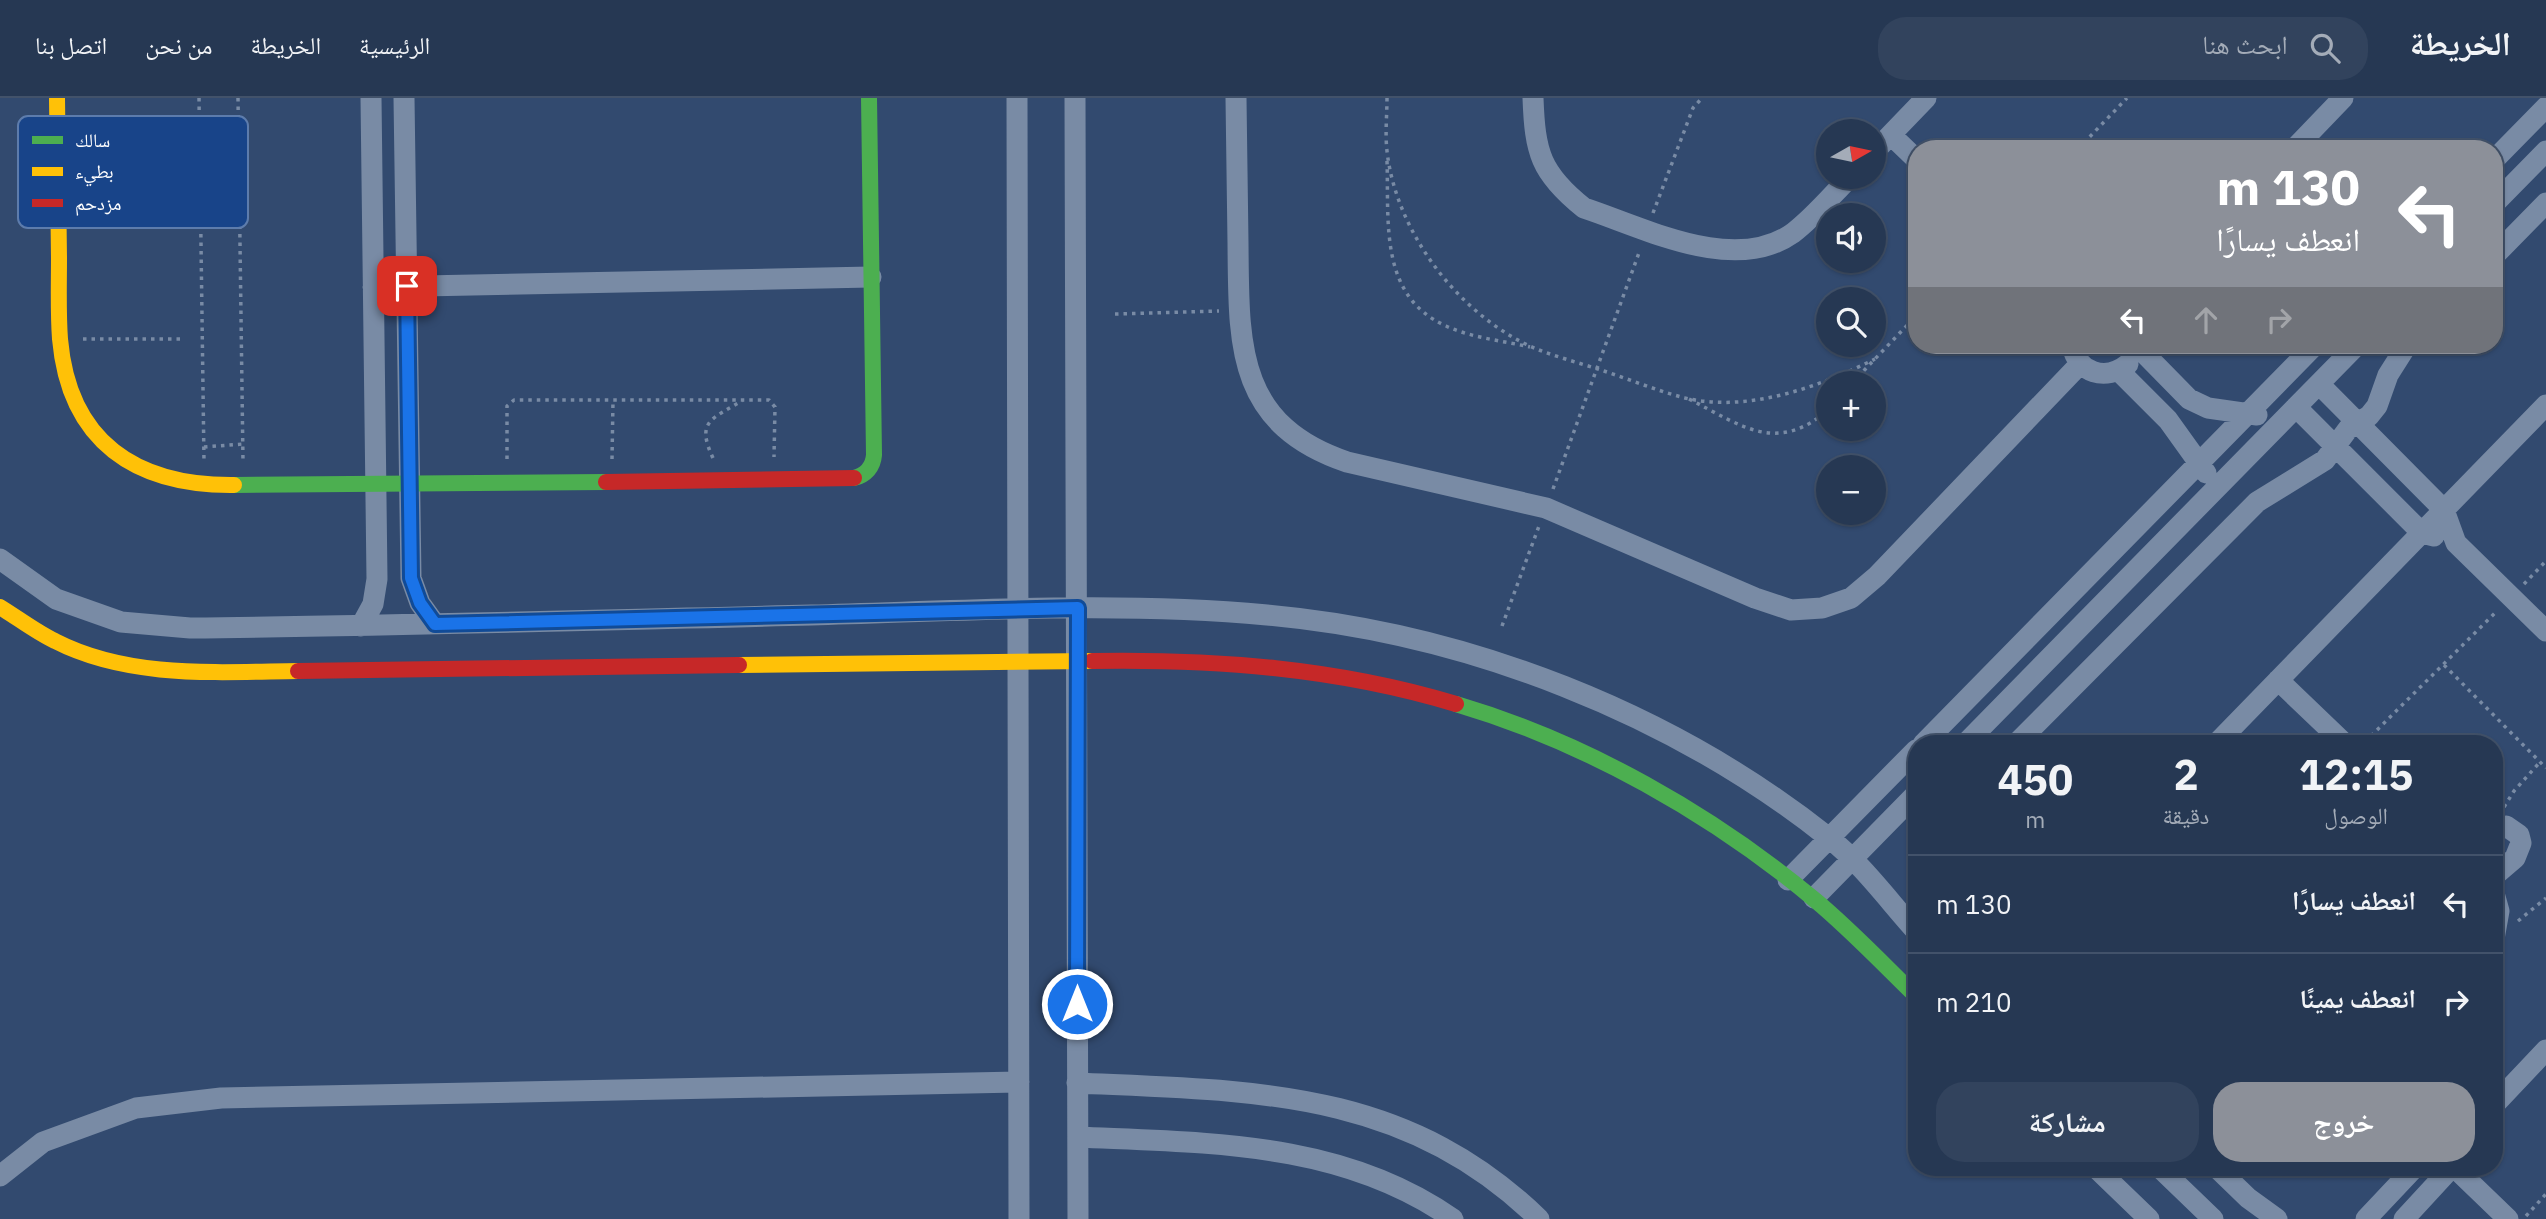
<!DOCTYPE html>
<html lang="ar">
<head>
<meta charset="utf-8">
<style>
	:root { --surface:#263853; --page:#32435d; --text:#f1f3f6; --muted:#a4acb8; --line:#42526a; --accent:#8c9099 }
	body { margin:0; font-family:"IBM Plex Sans","Noto Naskh Arabic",sans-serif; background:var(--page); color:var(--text); direction:rtl; height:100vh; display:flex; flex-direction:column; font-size:26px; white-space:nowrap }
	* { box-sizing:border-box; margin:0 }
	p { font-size:23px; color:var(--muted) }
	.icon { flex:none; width:38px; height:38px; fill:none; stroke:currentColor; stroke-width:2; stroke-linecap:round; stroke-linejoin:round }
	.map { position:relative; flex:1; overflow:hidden; direction:ltr }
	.panel { position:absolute; left:1908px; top:637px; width:595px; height:441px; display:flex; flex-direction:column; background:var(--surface); border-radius:28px; box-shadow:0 2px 5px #0004,0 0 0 2px var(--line); direction:rtl }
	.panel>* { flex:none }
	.top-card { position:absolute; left:1908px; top:42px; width:595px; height:214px; border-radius:28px; box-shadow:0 2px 5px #0004,0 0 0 2px var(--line); direction:rtl; background:#8c9099; color:#fff; overflow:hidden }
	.needle { width:46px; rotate:81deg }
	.buttons { position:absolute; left:1816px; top:21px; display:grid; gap:14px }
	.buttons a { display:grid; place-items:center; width:70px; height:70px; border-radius:50%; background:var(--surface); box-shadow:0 2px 5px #0004,0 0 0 2px var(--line); font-size:35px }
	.pin { position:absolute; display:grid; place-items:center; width:60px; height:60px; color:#fff; margin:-30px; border-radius:14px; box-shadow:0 4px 10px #0006 }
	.me { position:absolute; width:77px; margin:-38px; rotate:0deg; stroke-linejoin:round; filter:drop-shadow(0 0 5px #0008) }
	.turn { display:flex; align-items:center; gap:24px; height:147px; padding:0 28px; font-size:32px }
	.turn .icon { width:91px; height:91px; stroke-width:2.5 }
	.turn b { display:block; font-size:49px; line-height:60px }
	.lanes { display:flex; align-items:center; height:66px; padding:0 28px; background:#0003; justify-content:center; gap:35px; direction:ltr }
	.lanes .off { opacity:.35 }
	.eta { display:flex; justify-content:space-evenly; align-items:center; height:119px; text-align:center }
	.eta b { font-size:42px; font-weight:700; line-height:49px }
	.cta { display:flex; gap:14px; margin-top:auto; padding:14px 28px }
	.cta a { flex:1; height:80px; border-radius:28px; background:var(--accent); color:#fff; font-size:28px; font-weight:700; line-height:80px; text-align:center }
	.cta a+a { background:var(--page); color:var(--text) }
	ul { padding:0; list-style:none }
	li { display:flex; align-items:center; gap:21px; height:98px; padding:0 28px; border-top:2px solid var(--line) }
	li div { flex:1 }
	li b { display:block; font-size:26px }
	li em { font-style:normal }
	header { display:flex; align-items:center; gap:42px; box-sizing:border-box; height:98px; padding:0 35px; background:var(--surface); border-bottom:2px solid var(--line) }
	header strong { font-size:33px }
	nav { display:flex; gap:38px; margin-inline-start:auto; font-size:24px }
	.search { width:490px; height:63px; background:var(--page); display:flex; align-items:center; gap:18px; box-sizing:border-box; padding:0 24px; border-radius:28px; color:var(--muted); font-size:26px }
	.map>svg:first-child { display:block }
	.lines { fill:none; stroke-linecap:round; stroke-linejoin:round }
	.path { stroke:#798ba5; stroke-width:3.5; stroke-dasharray:3.5 5; stroke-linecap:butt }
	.street { stroke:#798ba5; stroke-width:21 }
	.fast { stroke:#4caf50; stroke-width:16 }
	.slow { stroke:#ffc107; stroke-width:16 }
	.jam { stroke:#c62828; stroke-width:16 }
	.route-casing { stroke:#114b97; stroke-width:18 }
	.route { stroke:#1a73e8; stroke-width:12 }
	.key { fill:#184489; stroke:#5d7cac; stroke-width:2 }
	.key-label { font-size:19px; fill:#fff }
</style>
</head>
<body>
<header>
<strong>الخريطة</strong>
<div class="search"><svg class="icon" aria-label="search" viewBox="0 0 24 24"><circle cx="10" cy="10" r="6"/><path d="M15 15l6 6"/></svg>ابحث هنا</div>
<nav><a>الرئيسية</a><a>الخريطة</a><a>من نحن</a><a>اتصل بنا</a></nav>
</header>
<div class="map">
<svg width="2546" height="1121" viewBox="0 0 2546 1121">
	<rect width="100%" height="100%" fill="#324a6f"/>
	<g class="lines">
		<path class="path" d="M199,0L204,364
			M238,0L243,364
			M1387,0C1387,17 1385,36 1387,53C1396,136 1462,221 1539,252C1560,260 1583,266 1604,273C1631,282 1658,293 1685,300C1748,315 1819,289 1875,261
			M2078,51L2127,0
			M1387,63C1389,125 1379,198 1446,228C1472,240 1504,243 1530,249
			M200,71L239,70
			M1653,115L1693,10L1702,0
			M1115,216L1219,213
			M83,241H181
			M1852,285L1916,218
			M1689,301C1742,328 1777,357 1829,311
			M204,349L243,346
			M713,360C695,322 713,321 743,302
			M507,361V308L514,302H769L775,309L774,359
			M612,361L613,303
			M1553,391L1640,152
			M2524,486L2546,463
			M1502,528L1539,428
			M2444,567L2546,670
			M2365,644L2496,514
			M2504,709L2514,693L2540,664
			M2518,823L2546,800
			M2526,1118L2546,1096"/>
		<path class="street" d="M404,0L411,480L420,505L435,526
			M1017,0L1019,1121
			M1075,0L1078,1121
			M1236,0C1237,48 1237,97 1238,145C1239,246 1235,326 1347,364L1546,410L1755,500L1791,512L1822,510L1851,500L1877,478L2080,266
			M1533,0C1535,54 1540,75 1584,110C1645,130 1734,177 1793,135C1814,119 1832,97 1850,79
			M1891,37L1916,61
			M2294,51L2343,0
			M1874,54L1926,0
			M2494,62L2546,9
			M2494,106L2546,53
			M2494,158L2546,105
			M373,189L871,179
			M2072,247C2077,275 2106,284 2128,266
			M2137,248L2189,301L2208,310L2257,317
			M2119,273L2168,322L2206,375
			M2319,286L2444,412L2456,445L2546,533
			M2296,309L2422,435L2434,438
			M0,461L56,501L121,524L190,530C397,528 604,522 811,517C963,513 1116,503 1267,517C1467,535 1672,615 1829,740C1862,766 1888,802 1916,833
			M361,528L373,506L377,481L371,0
			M2278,582L2345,646
			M1923,646L2315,247
			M1965,646L2357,247
			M2016,646L2257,404L2325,362L2348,331L2369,318L2377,308L2388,277L2407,247
			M2216,646L2546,307
			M2494,732L2506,728L2519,737L2521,745L2515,760L2494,778
			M1788,782L1916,652
			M2494,795L2499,813L2494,841
			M1814,800L1916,696
			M1077,985C1252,993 1404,990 1539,1121
			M2494,1007L2546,952
			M1078,1039C1209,1045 1342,1043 1453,1121
			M2095,1069L2149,1121
			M2159,1069L2213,1121
			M2216,1069L2248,1100L2277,1121
			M2454,1069L2508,1121
			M0,1078L43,1044L136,1010L221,1000L1019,984
			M2366,1121L2415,1069
			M2404,1121L2452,1069"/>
		<path class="fast" d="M854,380C866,377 873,369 874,357L869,0
			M234,387L606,384
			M1456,606C1585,644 1712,716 1815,802C1851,832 1883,866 1916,898"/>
		<path class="slow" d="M57,0C58,53 58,107 59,160C59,187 58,214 60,241C69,344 136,388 234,387
			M0,509C18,520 36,534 55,543C129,581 218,574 298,573
			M739,567L1092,563"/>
		<path class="jam" d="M606,384L854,380
			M1092,563C1216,561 1337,570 1456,606
			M298,573L739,567"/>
	</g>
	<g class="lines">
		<defs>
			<path id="route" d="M407,188L411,480L420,505L435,526L1078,510L1077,906"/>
		</defs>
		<use href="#route" class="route-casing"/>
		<use href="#route" class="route"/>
	</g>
	<rect x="18" y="18" width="230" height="112" rx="10" class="key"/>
	<rect x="32" y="38" width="31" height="8" fill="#4caf50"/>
	<rect x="32" y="69" width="31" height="9" fill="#ffc107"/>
	<rect x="32" y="101" width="31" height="8" fill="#c62828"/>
	<g class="key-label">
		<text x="75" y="49">سالك</text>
		<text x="75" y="80">بطيء</text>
		<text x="75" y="112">مزدحم</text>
	</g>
</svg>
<div class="buttons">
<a><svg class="needle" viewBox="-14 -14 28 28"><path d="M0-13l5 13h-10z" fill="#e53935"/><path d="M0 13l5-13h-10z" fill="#a4acb8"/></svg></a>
<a><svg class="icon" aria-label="sound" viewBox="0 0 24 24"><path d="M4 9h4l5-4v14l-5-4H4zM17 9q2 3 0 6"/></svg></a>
<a><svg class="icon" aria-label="search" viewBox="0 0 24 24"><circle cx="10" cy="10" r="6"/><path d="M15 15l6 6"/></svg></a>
<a>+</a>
<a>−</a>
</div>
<div class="pin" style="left:407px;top:188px;background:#d93025"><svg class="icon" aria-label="arrive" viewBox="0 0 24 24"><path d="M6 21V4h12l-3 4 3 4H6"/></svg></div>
<svg class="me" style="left:1077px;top:906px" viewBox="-20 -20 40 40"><circle r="17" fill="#1a73e8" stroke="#fff" stroke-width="3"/><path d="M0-11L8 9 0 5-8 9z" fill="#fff"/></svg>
<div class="top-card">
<div class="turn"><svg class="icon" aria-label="left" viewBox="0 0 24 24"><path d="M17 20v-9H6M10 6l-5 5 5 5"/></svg><div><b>130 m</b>انعطف يسارًا</div></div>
<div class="lanes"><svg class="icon" aria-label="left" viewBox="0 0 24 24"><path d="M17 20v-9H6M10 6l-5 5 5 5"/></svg><svg class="icon off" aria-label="ahead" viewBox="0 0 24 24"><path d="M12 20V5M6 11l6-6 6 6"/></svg><svg class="icon off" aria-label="right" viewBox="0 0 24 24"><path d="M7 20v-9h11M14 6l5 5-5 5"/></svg></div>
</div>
<section class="panel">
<div class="eta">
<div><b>12:15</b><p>الوصول</p></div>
<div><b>2</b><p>دقيقة</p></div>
<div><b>450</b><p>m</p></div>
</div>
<ul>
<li><svg class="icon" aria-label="left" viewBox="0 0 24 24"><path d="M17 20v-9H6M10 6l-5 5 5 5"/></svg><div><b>انعطف يسارًا</b></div><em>130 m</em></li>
<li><svg class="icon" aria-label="right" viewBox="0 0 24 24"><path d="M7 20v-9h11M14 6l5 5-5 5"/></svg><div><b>انعطف يمينًا</b></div><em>210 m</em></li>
</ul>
<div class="cta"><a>خروج</a><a>مشاركة</a></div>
</section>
</div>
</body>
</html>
